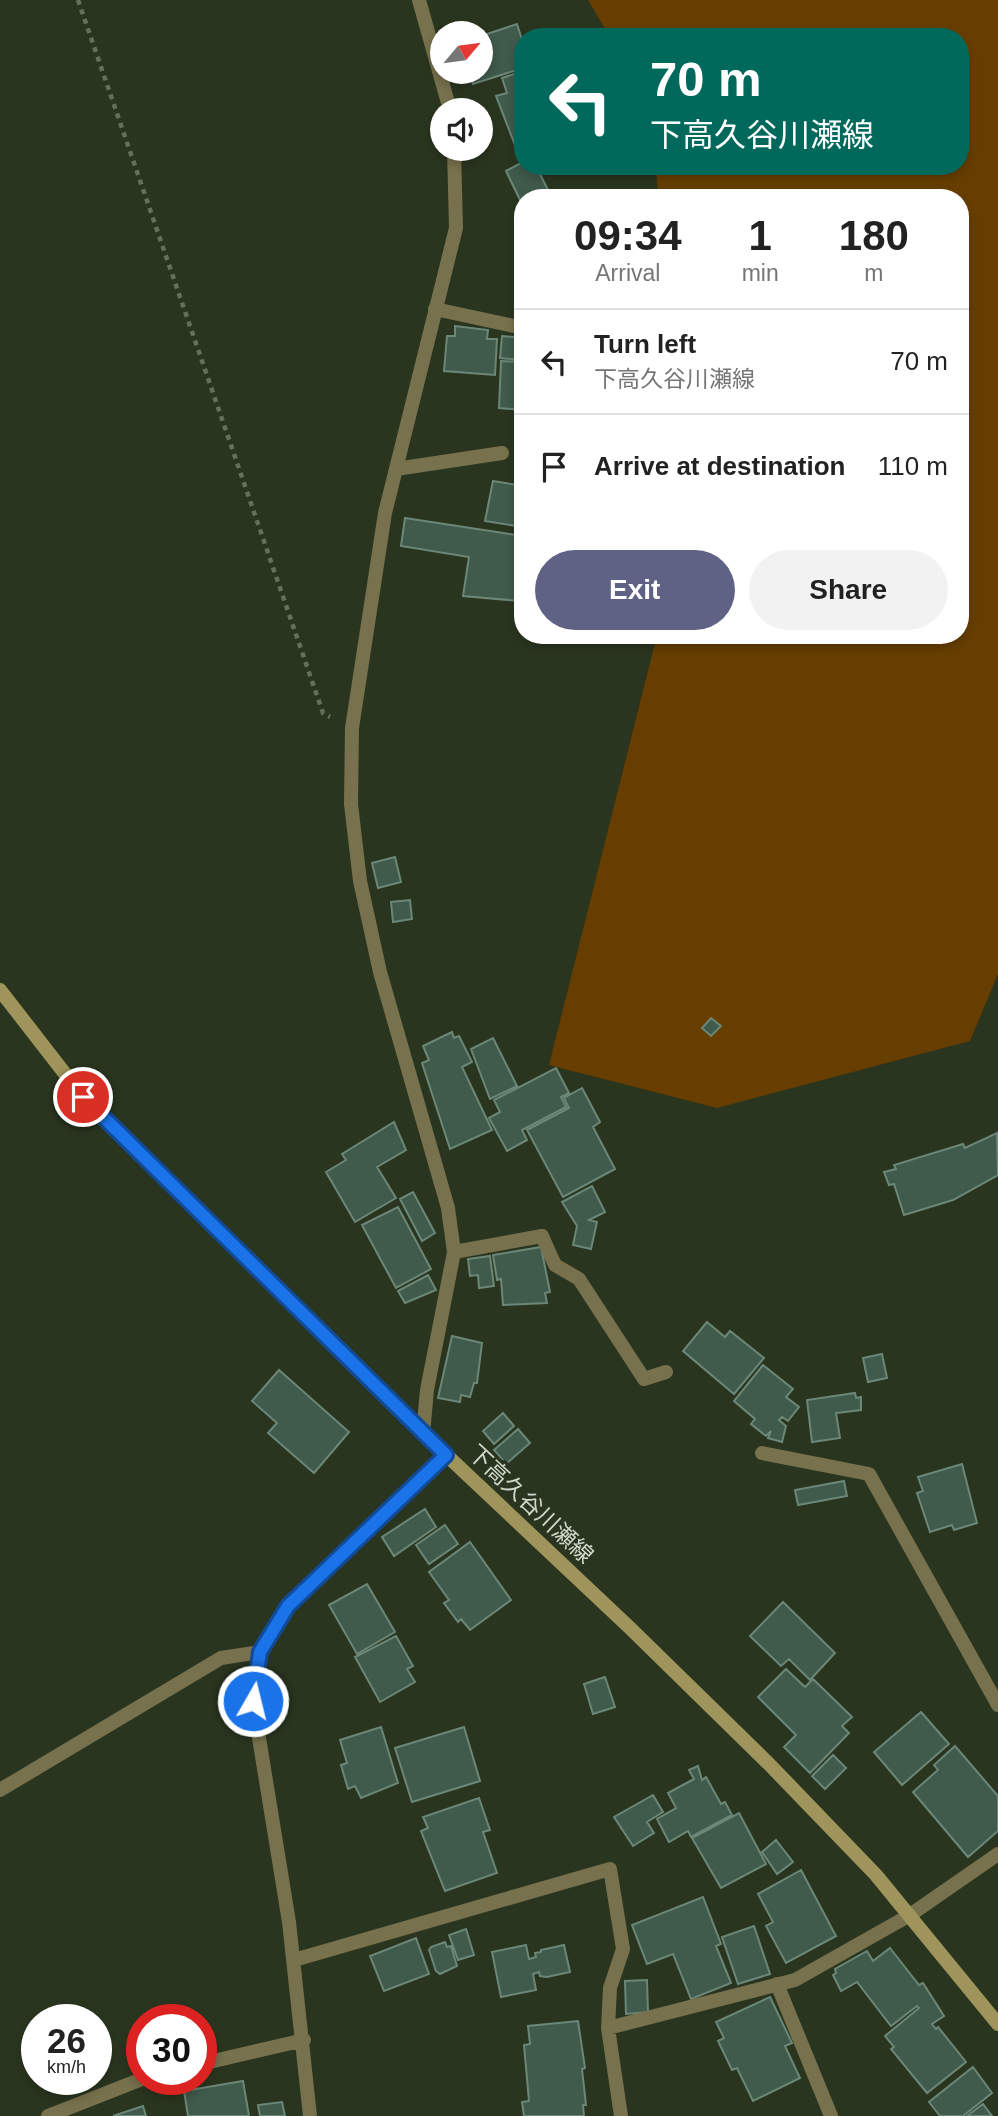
<!DOCTYPE html>
<html lang="en">
<head>
<meta charset="utf-8">
<style>
	:root { --surface:#fff; --page:#f2f2f2; --text:#222; --muted:#767676; --line:#e0e0e0; --accent:#5f6284 }
	body { margin:0; font-family:Arial,"Noto Sans JP",sans-serif; background:var(--page); color:var(--text); height:100vh; display:flex; flex-direction:column; font-size:26px; white-space:nowrap }
	* { box-sizing:border-box; margin:0 }
	p { font-size:23px; color:var(--muted) }
	.icon { flex:none; width:38px; height:38px; fill:none; stroke:currentColor; stroke-width:2; stroke-linecap:round; stroke-linejoin:round }
	.map { position:relative; flex:1; overflow:hidden }
	.side { position:absolute; left:514px; top:189px; width:455px; height:455px; display:flex; flex-direction:column; background:var(--surface); border-radius:28px; box-shadow:0 4px 10px #0003 }
	.side>* { flex:none }
	.guide { position:absolute; left:514px; top:28px; width:455px; height:147px; border-radius:28px; box-shadow:0 4px 10px #0003; background:#00695c; color:#fff; overflow:hidden }
	.needle { width:46px; rotate:61deg }
	.fabs { position:absolute; left:430px; top:21px; display:grid; gap:14px }
	.fabs a { display:grid; place-items:center; width:63px; height:63px; border-radius:50%; background:var(--surface); box-shadow:0 4px 10px #0003; font-size:35px }
	.speed { position:absolute; left:21px; top:2004px; display:flex; gap:14px; font-size:35px; font-weight:700; text-align:center }
	.speed>* { display:grid; place-content:center; width:91px; height:91px; border-radius:50%; background:var(--surface); box-shadow:0 4px 10px #0003; line-height:1 }
	.speed small { font-size:18px; font-weight:400 }
	.speed .limit { border:10px solid #d22; background:#fff; color:#111 }
	.pin { position:absolute; display:grid; place-items:center; width:60px; height:60px; color:#fff; margin:-30px; border:4px solid #fff; border-radius:50%; box-shadow:0 2px 7px #0007 }
	.me { position:absolute; width:77px; margin:-38px; rotate:8deg; stroke-linejoin:round; filter:drop-shadow(0 0 5px #0008) }
	.turn { display:flex; align-items:center; gap:24px; height:147px; padding:0 21px; font-size:32px }
	.turn .icon { width:91px; height:91px; stroke-width:2.5 }
	.turn b { display:block; font-size:49px; line-height:60px }
	.eta { display:flex; justify-content:space-evenly; align-items:center; height:119px; text-align:center }
	.eta b { font-size:42px; font-weight:700; line-height:49px }
	.cta { display:flex; gap:14px; margin-top:auto; padding:14px 21px }
	.cta a { flex:1; height:80px; border-radius:42px; background:var(--accent); color:#fff; font-size:28px; font-weight:700; line-height:80px; text-align:center }
	.cta a+a { background:var(--page); color:var(--text) }
	ul { padding:0; list-style:none }
	li { display:flex; align-items:center; gap:21px; height:105px; padding:0 21px; border-top:2px solid var(--line) }
	li div { flex:1 }
	li b { display:block; font-size:26px }
	li em { font-style:normal }
	.map>svg:first-child { display:block }
	.green { fill:#673e00 }
	.building { fill:#405a4b; stroke:#6b8777; stroke-width:2 }
	.lines { fill:none; stroke-linecap:round; stroke-linejoin:round }
	.path { stroke:#656f5c; stroke-width:4.5; stroke-dasharray:5 5; stroke-linecap:butt }
	.minor { stroke:#77714d; stroke-width:14 }
	.secondary { stroke:#9f945b; stroke-width:14 }
	.route-casing { stroke:#114b97; stroke-width:18 }
	.route { stroke:#1a73e8; stroke-width:12 }
	.labels { text-anchor:middle; stroke-width:7; stroke-linejoin:round; paint-order:stroke }
	.street-label { font-size:23px; fill:#d1d7ca; stroke:#2a351f }
</style>
</head>
<body>
<div class="map">
<svg width="998" height="2116" viewBox="0 0 998 2116">
	<rect width="100%" height="100%" fill="#2a351f"/>
	<path class="green" d="M588,0H998V974L970,1041L717,1108L549,1065L657,635H961V198H658L656,166H961V37H610Z"/>
	<path class="building" d="M517,24L523,43V68L473,84L469,72H481V36Z
		M523,71V151L518,153L496,96L507,93L502,78Z
		M523,162V166H536L552,198H523V206L506,171Z
		M455,326L488,330L487,339H497L495,375L444,371L447,336H455Z
		M502,336L523,338L521,360L500,358Z
		M501,361L523,362V410L499,408Z
		M493,481L523,486V527L485,521Z
		M405,518L523,536L520,601L463,596L469,557L401,546Z
		M395,857L401,882L378,888L372,863Z
		M410,900L412,919L393,922L391,902Z
		M711,1018L721,1026L711,1036L702,1028Z
		M452,1032L454,1038L459,1036L472,1062L462,1067L492,1130L450,1149L422,1063L429,1060L423,1046Z
		M493,1038L517,1086L490,1099L471,1049Z
		M556,1068L569,1093L561,1097L566,1107L522,1130L527,1140L507,1151L489,1118L500,1112L494,1100Z
		M582,1088L600,1122L593,1127L615,1169L563,1197L527,1130L569,1108L564,1098Z
		M394,1122L406,1150L377,1167L396,1198L355,1222L326,1172L346,1160L342,1154Z
		M997,1133L998,1175L953,1200L904,1215L894,1184L889,1185L884,1172L896,1169L894,1165L963,1144L965,1148Z
		M592,1186L605,1212L589,1220L597,1222L591,1249L573,1245L577,1226L562,1202Z
		M413,1192L435,1233L422,1241L400,1199Z
		M398,1207L431,1269L396,1288L362,1225Z
		M541,1247L550,1292L545,1293L547,1303L503,1305L501,1279L497,1280L493,1255Z
		M490,1256L494,1286L479,1288L478,1275L470,1276L468,1259Z
		M428,1275L436,1290L405,1303L398,1291Z
		M707,1322L725,1337L730,1331L764,1358L734,1394L683,1351Z
		M452,1336L482,1343L477,1383H474L470,1397L461,1395L460,1402L438,1398Z
		M882,1354L887,1378L868,1382L863,1358Z
		M763,1365L793,1389L786,1397L799,1407L788,1421L782,1417L779,1420L786,1426L782,1442L768,1438L771,1431L766,1436L751,1424L755,1419L734,1401Z
		M279,1370L349,1432L314,1473L268,1433L277,1423L252,1401Z
		M855,1393L856,1398L861,1397V1410L836,1413L840,1438L812,1442L807,1400Z
		M503,1413L514,1426L494,1444L483,1431Z
		M518,1429L530,1443L506,1464L494,1450Z
		M962,1464L977,1523L954,1530L952,1525L930,1532L917,1493L923,1491L918,1477Z
		M844,1481L847,1496L798,1505L795,1490Z
		M425,1509L436,1527L394,1556L382,1537Z
		M445,1525L458,1544L429,1564L416,1545Z
		M470,1542L511,1600L470,1630L461,1619L458,1622L444,1603L449,1600L429,1572Z
		M367,1584L395,1632L357,1654L329,1605Z
		M783,1602L835,1653L810,1680L789,1659L781,1666L750,1636Z
		M396,1636L413,1666L407,1669L415,1682L380,1702L355,1657Z
		M786,1669L805,1687L813,1679L852,1717L842,1726L849,1733L810,1773L784,1747L796,1735L758,1697Z
		M605,1677L615,1707L593,1714L584,1684Z
		M921,1712L949,1744L902,1785L874,1752Z
		M381,1727L398,1783L361,1798L355,1786L348,1789L341,1765L347,1763L340,1740Z
		M464,1727L480,1781L412,1802L395,1748Z
		M955,1746L998,1796V1831L968,1857L913,1792L938,1770L934,1765Z
		M833,1755L846,1768L825,1789L812,1776Z
		M698,1766L702,1780L706,1777L721,1804L725,1802L732,1815L691,1837L688,1831L669,1842L657,1819L676,1808L668,1793L694,1779L689,1770Z
		M653,1795L663,1812L647,1822L654,1833L633,1846L614,1817Z
		M479,1798L490,1830L483,1832L497,1873L445,1891L421,1831L428,1828L423,1817Z
		M739,1813L766,1864L721,1888L692,1838Z
		M776,1840L793,1862L777,1874L762,1852Z
		M801,1870L836,1936L786,1963L766,1926L773,1922L758,1894Z
		M703,1897L721,1944L716,1946L731,1983L691,1999L673,1954L647,1964L632,1925Z
		M754,1926L770,1974L738,1984L722,1937Z
		M466,1929L474,1955L458,1960L449,1935Z
		M416,1938L429,1974L384,1991L370,1956Z
		M445,1942L447,1947L451,1946L457,1966L440,1974L436,1971L429,1950L431,1947Z
		M526,1945L529,1959L536,1957L535,1953L541,1952V1950L564,1945L570,1972L547,1977L540,1976L539,1972L533,1974L536,1990L501,1997L492,1952Z
		M890,1948L919,1985L923,1983L944,2016L932,2024L936,2029L938,2027L966,2062L927,2093L891,2049L894,2047L885,2036L919,2008L917,2006L891,2026L857,1982L841,1991L833,1975L836,1973L835,1969L867,1951L873,1961Z
		M647,1980L648,2012L626,2014L625,1981Z
		M770,1997L792,2043L785,2046L800,2078L753,2101L737,2068L732,2070L718,2041L724,2038L716,2022Z
		M578,2021L585,2068L582,2069L586,2105H583L584,2116H524L522,2102L529,2101L524,2045L530,2044L528,2026Z
		M973,2067L992,2093L963,2116H940L929,2102Z
		M243,2081L249,2116H188L184,2091Z
		M282,2102L285,2116H260L258,2105Z
		M983,2104L992,2116H967Z
		M143,2106L146,2116H113Z"/>
	<g class="lines">
		<path class="path" d="M78,0L323,713L330,717"/>
		<path class="minor" d="M419,0L450,110
			M435,309L523,328
			M396,469L502,453
			M454,1252L542,1236L555,1265L579,1279L644,1379L666,1372
			M423,1433L427,1390L454,1252L448,1208L380,972L360,881L351,804L352,728L385,513L456,228L454,149
			M762,1453L869,1474L998,1705
			M0,1790L221,1658L260,1652
			M294,1960L610,1869L623,1949L610,1988L608,2028L621,2116
			M777,1984L831,2116
			M608,2028L795,1980L910,1915L998,1854
			M201,2064L304,2040
			M48,2116L142,2079
			M310,2116L289,1922L253,1701L260,1652L288,1606L446,1455"/>
		<path class="secondary" d="M0,990L83,1097L147,1162L423,1433L630,1628L769,1764L876,1875L998,2024"/>
	</g>
	<g class="lines">
		<defs>
			<path id="route" d="M83,1097L446,1455L288,1606L260,1652L253,1701"/>
		</defs>
		<use href="#route" class="route-casing"/>
		<use href="#route" class="route"/>
	</g>
	<g class="labels">
		<g class="street-label">
			<text transform="translate(531 1504) rotate(43)" y="8">下高久谷川瀬線</text>
		</g>
	</g>
</svg>
<div class="fabs">
<a><svg class="needle" viewBox="-14 -14 28 28"><path d="M0-13l5 13h-10z" fill="#e53935"/><path d="M0 13l5-13h-10z" fill="#767676"/></svg></a>
<a><svg class="icon" aria-label="sound" viewBox="0 0 24 24"><path d="M4 9h4l5-4v14l-5-4H4zM17 9q2 3 0 6"/></svg></a>
</div>
<div class="speed"><div>26<small>km/h</small></div><div class="limit">30</div></div>
<div class="pin" style="left:83px;top:1097px;background:#d93025"><svg class="icon" aria-label="arrive" viewBox="0 0 24 24"><path d="M6 21V4h12l-3 4 3 4H6"/></svg></div>
<svg class="me" style="left:253px;top:1701px" viewBox="-20 -20 40 40"><circle r="17" fill="#1a73e8" stroke="#fff" stroke-width="3"/><path d="M0-11L8 9 0 5-8 9z" fill="#fff"/></svg>
<div class="guide">
<div class="turn"><svg class="icon" aria-label="left" viewBox="0 0 24 24"><path d="M17 20v-9H6M10 6l-5 5 5 5"/></svg><div><b>70 m</b>下高久谷川瀬線</div></div>
</div>
<section class="side">
<div class="eta">
<div><b>09:34</b><p>Arrival</p></div>
<div><b>1</b><p>min</p></div>
<div><b>180</b><p>m</p></div>
</div>
<ul>
<li><svg class="icon" aria-label="left" viewBox="0 0 24 24"><path d="M17 20v-9H6M10 6l-5 5 5 5"/></svg><div><b>Turn left</b><p>下高久谷川瀬線</p></div><em>70 m</em></li>
<li><svg class="icon" aria-label="arrive" viewBox="0 0 24 24"><path d="M6 21V4h12l-3 4 3 4H6"/></svg><div><b>Arrive at destination</b></div><em>110 m</em></li>
</ul>
<div class="cta"><a>Exit</a><a>Share</a></div>
</section>
</div>
</body>
</html>
